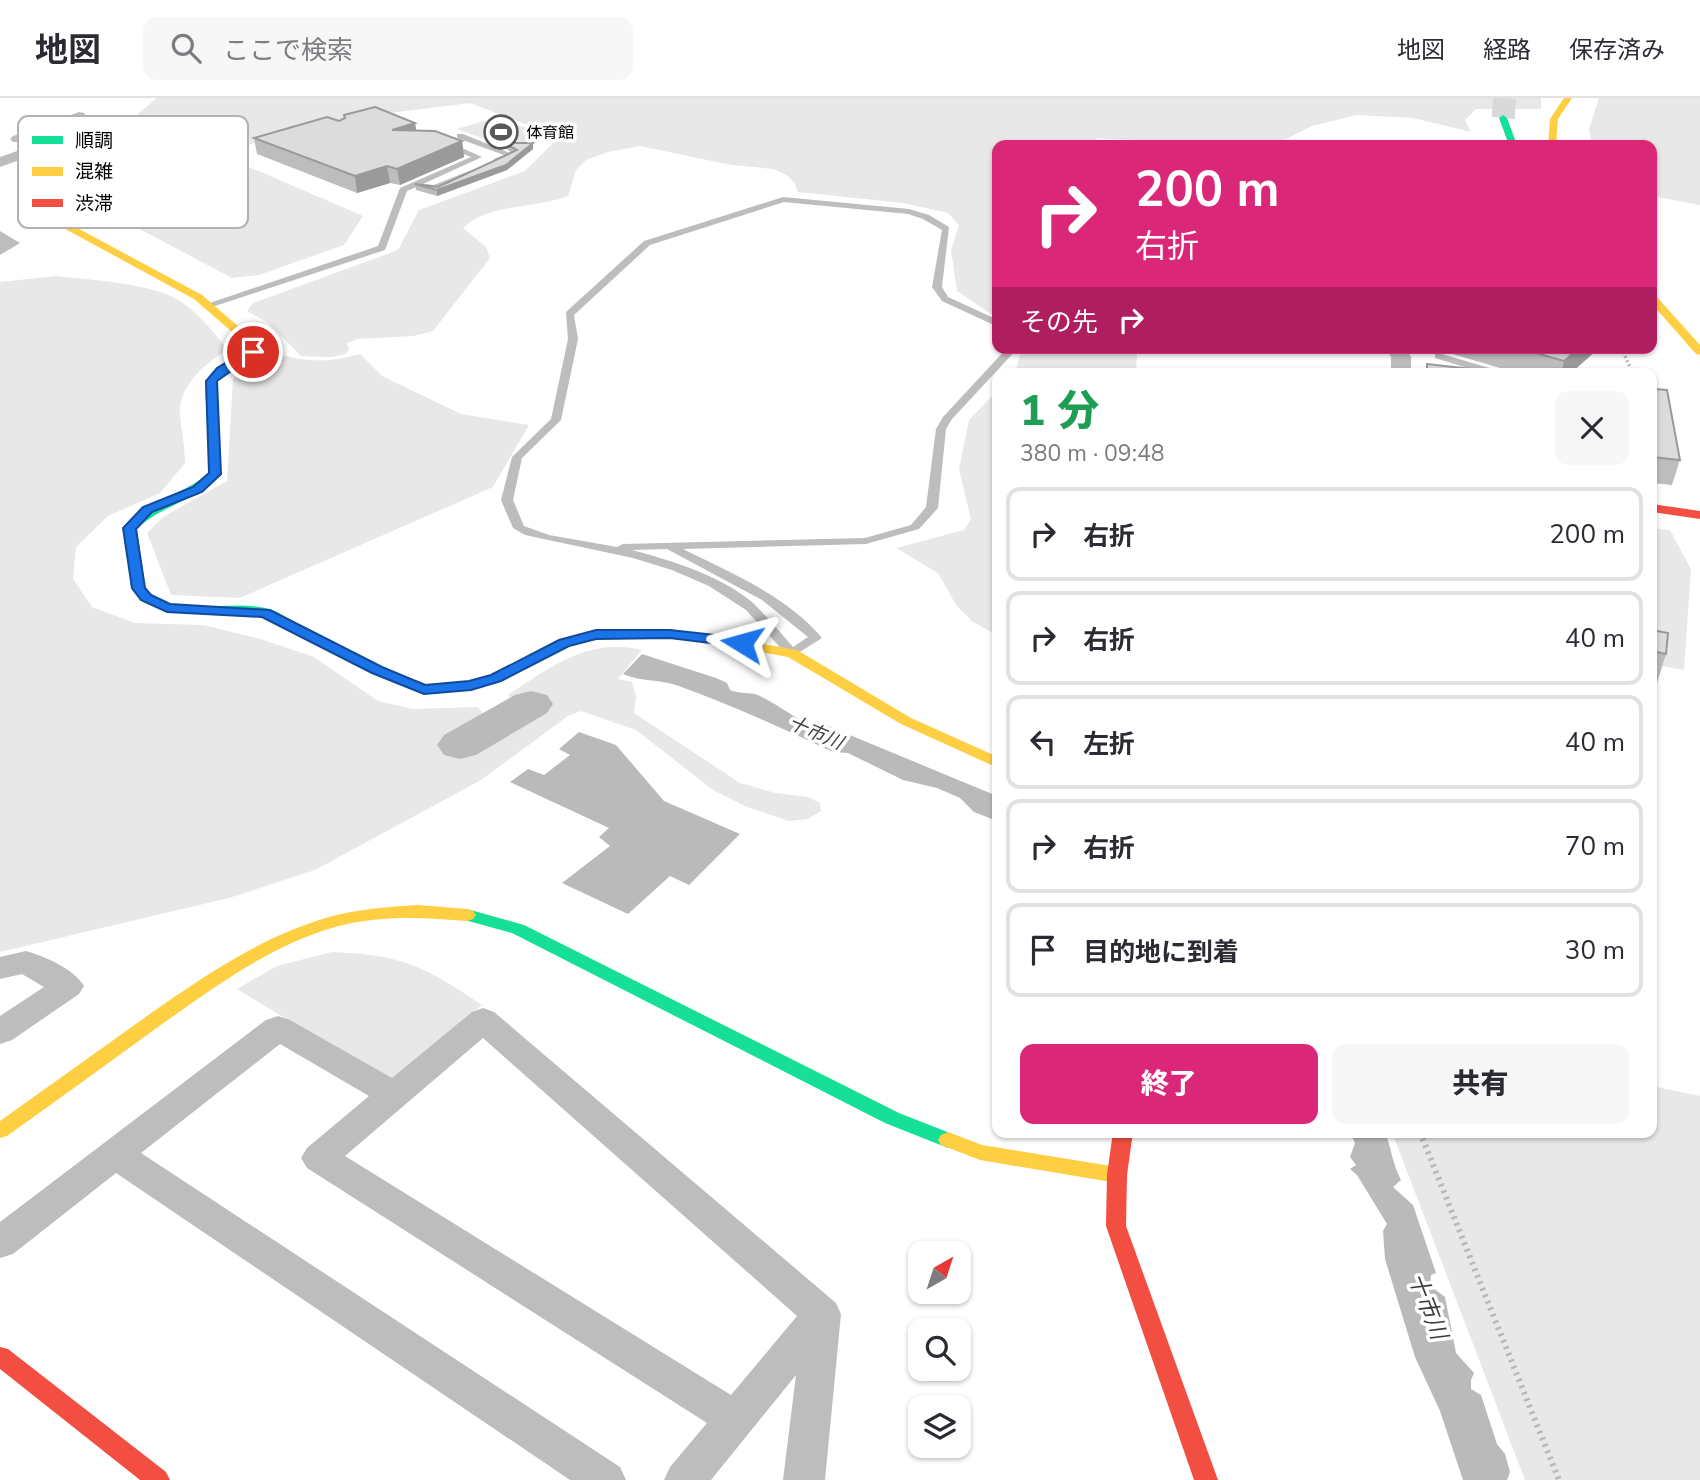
<!DOCTYPE html>
<html lang="ja">
<head>
<meta charset="utf-8">
<style>
	:root { --surface:#fff; --page:#f7f7f7; --text:#2b2b33; --muted:#7c7c81; --line:#e1e1e2; --accent:#db2777 }
	body { margin:0; font-family:"Nunito Sans","Noto Sans JP",sans-serif; background:var(--page); color:var(--text); height:100vh; display:flex; flex-direction:column; font-size:26px; white-space:nowrap }
	* { box-sizing:border-box; margin:0 }
	p { font-size:23px; color:var(--muted) }
	.icon { flex:none; width:38px; height:38px; fill:none; stroke:currentColor; stroke-width:2; stroke-linecap:round; stroke-linejoin:round }
	.map { position:relative; flex:1; overflow:hidden }
	.panel { position:absolute; left:992px; top:270px; width:665px; height:770px; display:flex; flex-direction:column; background:var(--surface); border-radius:14px; box-shadow:0 2px 5px #0004 }
	.panel>* { flex:none }
	.guide { position:absolute; left:992px; top:42px; width:665px; height:214px; border-radius:14px; box-shadow:0 2px 5px #0004; background:#db2777; color:#fff; overflow:hidden }
	.needle { width:46px; rotate:39deg }
	.fabs { position:absolute; left:908px; top:1143px; display:grid; gap:14px }
	.fabs a { display:grid; place-items:center; width:63px; height:63px; border-radius:14px; background:var(--surface); box-shadow:0 2px 5px #0004; font-size:35px }
	.pin { position:absolute; display:grid; place-items:center; width:60px; height:60px; color:#fff; margin:-30px; border:4px solid #fff; border-radius:50%; box-shadow:0 2px 7px #0007 }
	.me { position:absolute; width:77px; margin:-38px; rotate:278deg; stroke-linejoin:round; filter:drop-shadow(0 0 5px #0008) }
	.turn { display:flex; align-items:center; gap:24px; height:147px; padding:0 28px; font-size:32px }
	.turn .icon { width:91px; height:91px; stroke-width:2.5 }
	.turn b { display:block; font-size:49px; line-height:60px }
	.then { display:flex; align-items:center; height:66px; padding:0 28px; background:#0003; gap:14px; font-size:26px }
	.round { display:grid; place-items:center; flex:none; width:74px; height:74px; border-radius:14px; background:var(--page) }
	.head { display:flex; align-items:center; justify-content:space-between; height:119px; padding:0 28px }
	h1 { font-size:42px; font-weight:800; line-height:52px; color:#1e9e55 }
	.primary-button { display:flex; gap:14px; margin-top:auto; padding:14px 28px }
	.primary-button a { flex:1; height:80px; border-radius:14px; background:var(--accent); color:#fff; font-size:28px; font-weight:800; line-height:80px; text-align:center }
	.primary-button a+a { background:var(--page); color:var(--text) }
	ul { padding:0; list-style:none }
	li { display:flex; align-items:center; gap:21px; height:94px; margin:0 14px 10px; padding:0 14px; border:4px solid var(--line); border-radius:14px }
	li div { flex:1 }
	li b { display:block; font-size:26px }
	li em { font-style:normal }
	header { display:flex; align-items:center; gap:42px; box-sizing:border-box; height:98px; padding:0 35px; background:var(--surface); border-bottom:2px solid var(--line) }
	header strong { font-size:33px }
	nav { display:flex; gap:38px; margin-inline-start:auto; font-size:24px }
	.search { width:490px; height:63px; background:var(--page); display:flex; align-items:center; gap:18px; box-sizing:border-box; padding:0 24px; border-radius:14px; color:var(--muted); font-size:26px }
	.map>svg:first-child { display:block }
	.green { fill:#e8e8e8 }
	.water { fill:#bababa }
	.lines { fill:none; stroke-linecap:round; stroke-linejoin:round }
	.river { fill:#bababa; fill-rule:evenodd }
	.secondary-tunnel { stroke:#d9d9d9; stroke-width:23; stroke-dasharray:23 11; stroke-linecap:butt }
	.path-far1 { stroke:#b8b8b8; stroke-width:3.5; stroke-dasharray:2 2.5; stroke-linecap:butt }
	.path { stroke:#b8b8b8; stroke-width:6; stroke-dasharray:2.5 4.5; stroke-linecap:butt }
	.lane { fill:#bdbdbd; fill-rule:evenodd }
	.street { fill:#bdbdbd; fill-rule:evenodd }
	.fast { fill:#16e098; fill-rule:evenodd }
	.slow { fill:#ffcf43; fill-rule:evenodd }
	.jam { fill:#f24e42; fill-rule:evenodd }
	.wall { fill:#bdbdbd }
	.shaded-wall { fill:#9a9a9a }
	.building { fill:#dcdcdc; stroke:#9a9a9a; stroke-width:2 }
	.route { fill:#1a73e8; stroke:#114b97; stroke-width:2 }
	.labels { text-anchor:middle; stroke-width:7; stroke-linejoin:round; paint-order:stroke }
	.far-poi-label { font-size:16px; fill:#000; stroke:#fff; text-anchor:start }
	.water-label { font-size:19px; font-style:italic; fill:#3e3e3e; stroke:#fff }
	.near-water-label { font-size:23px; font-style:italic; fill:#3e3e3e; stroke:#fff }
	.key { fill:#fff; stroke:#b2b2b2; stroke-width:2 }
	.key-label { font-size:19px; fill:#000 }
</style>
</head>
<body>
<header>
<strong>地図</strong>
<div class="search"><svg class="icon" aria-label="search" viewBox="0 0 24 24"><circle cx="10" cy="10" r="6"/><path d="M15 15l6 6"/></svg>ここで検索</div>
<nav><a>地図</a><a>経路</a><a>保存済み</a></nav>
</header>
<div class="map">
<svg width="1700" height="1382" viewBox="0 0 1700 1382">
	<rect width="100%" height="100%" fill="#fff"/>
	<path class="green" d="M157,0H1541V11H1476L1465,22L1471,34L1413,20L1357,17L1312,28L1286,41L1250,47L1095,40L1098,47H998L997,220L957,193L951,152L959,127L948,115L903,105L798,94L795,86L788,78L774,71L731,67L640,48L608,54L586,62L576,72L568,98C535,111 488,105 463,130L486,149L490,160L433,233L414,238L357,241L347,245L349,252L345,256L332,259L301,258L267,224L247,213L253,205L398,152L419,112L525,73L559,39L470,5L335,22L122,83L84,88L91,69L100,63C100,49 82,53 75,43L108,34L137,17Z
		M1599,0H1700V107L1652,98V47H1592L1589,31Z
		M494,20L543,35L541,37L544,38L509,50L457,31Z
		M240,65L363,118L344,147L259,177L232,180L100,110L110,98L221,66Z
		M56,178C89,182 157,185 183,205C200,217 215,235 227,252C206,265 178,288 180,316C181,332 185,348 185,365L160,395L108,418L76,449L73,481L92,509L135,525L203,527L260,541L314,559L378,603L413,611L478,609L490,625L464,640L465,648L533,610L512,603L508,597C551,569 589,539 642,552L618,581L632,584L636,599L634,615L740,685L775,695L808,699L820,705L821,713L808,721L789,723L747,709L713,692L636,632L581,613L568,618L481,682L315,772L229,800L0,854V184Z
		M1022,250H1132L1137,255L1136,275H1015Z
		M274,256C310,263 323,266 360,256L382,278L461,316L529,327L493,389L240,500L171,497L147,435L163,419L227,383L233,281Z
		M997,293V537L973,524L956,507L938,475L896,450L964,432L971,421L959,371L969,322Z
		M1652,431L1670,432L1691,471L1684,572L1652,566Z
		M332,854C402,857 425,868 482,907L392,985L237,891L277,868Z
		M1652,988L1700,998V1382H1525L1392,1034H1652Z"/>
	<path class="water" d="M642,556L716,580L727,585L730,592C739,596 749,594 758,597C776,605 797,622 812,627L816,623L997,698V723L974,714L960,700L937,690L903,682L848,655L833,654C781,630 730,606 676,587C658,581 641,584 623,576Z
		M579,634L616,647L664,703L740,736L689,787L670,778L628,816L562,785L610,748L599,739L609,730L510,684L528,671L544,677L570,657L559,651Z
		M1350,1034H1385C1392,1052 1392,1065 1401,1082L1393,1089L1413,1107L1436,1175L1431,1177L1430,1188L1445,1199L1456,1255L1474,1275L1471,1282V1291L1481,1297L1497,1346L1505,1356L1510,1374L1507,1382H1463L1440,1313L1415,1259L1385,1161L1383,1133L1387,1126L1357,1077L1350,1071L1356,1067L1350,1059L1355,1045Z"/>
	<g class="lines">
		<path class="river" d="M531,593L547,597L553,606L547,615L476,657L460,661L444,657L437,647L444,637L515,597Z"/>
		<path class="secondary-tunnel" d="M1503,20L1505,0"/>
		<path class="path-far1" d="M1621,250L1631,271L1628,275"/>
		<path class="path" d="M1420,1034L1559,1382"/>
		<path class="lane" d="M457,36H463L515,57L500,65H494V61L504,57L457,40Z
			M445,45H451L482,59L423,86L434,87L469,73L473,75L472,77L438,92L416,89L407,93L385,152L212,209L204,207L378,148L400,90L471,59L445,49Z
			M783,99L909,111L929,117L949,129L942,189L948,199L998,222V229L942,203L932,189L942,132L923,121L908,116L784,104L650,147L574,217L578,241L561,322L522,360L513,402L524,428L549,437L617,449L623,446L865,440L911,427L926,409L936,331L943,319L1007,250H1018L952,321L946,331L938,410L919,431L866,446L683,451C731,475 787,498 822,540L792,559L788,558L746,512L709,488L672,472L633,460L525,437L513,430L501,402L512,359L551,321L568,241L566,214L644,143ZM667,451L762,502L808,539L793,549C780,534 767,518 752,504C719,477 673,463 632,452Z
			M1438,255L1500,273L1501,275H1484L1435,260V256Z"/>
		<path class="street" d="M79,14L84,15L86,18L84,21L23,44H13L10,41L13,38Z
			M43,44L48,46L51,49L48,52L0,69V59Z
			M0,133L20,145L0,157Z
			M1386,250H1406L1411,259V275H1391V259Z
			M26,853C44,858 74,871 84,888L79,896L12,942L0,946V918L44,889L22,876L0,881V859Z
			M483,910L494,914L836,1205L841,1216L825,1382H783L796,1277L711,1382H664L670,1369L707,1325L307,1070L301,1060L307,1050L369,998L280,946L141,1055L620,1369L626,1382H570L116,1075L13,1156L0,1160V1124L266,922L278,918L290,922L392,980L472,914ZM483,940L797,1218L731,1297L345,1058Z"/>
		<path class="fast" d="M1503,17L1507,20L1517,47H1509L1499,20Z
			M244,255L253,257L217,284L221,376C199,402 161,407 137,431L145,490C177,529 255,488 290,523L288,526H278L262,518L167,514L141,503L131,490L124,430C146,403 183,397 209,375L205,283L217,271Z
			M467,811L524,827L899,1015L955,1037L958,1042L955,1047L948,1050L885,1025L512,835L461,821L458,817L461,813Z"/>
		<path class="slow" d="M1564,0H1572L1558,21L1556,47H1548L1550,21Z
			M52,45L85,56L86,62C68,77 39,82 42,111L202,197L255,243L257,256L244,259L243,257L247,253L246,246L194,201L34,114C25,86 57,72 78,61C66,54 50,54 39,49Z
			M1652,197L1656,198L1700,247V257L1696,256L1652,206Z
			M654,532L708,536L797,552L911,620L998,659V670L901,626L788,559L708,544L649,539L647,536Z
			M418,807L467,811L473,813L476,817L473,821L467,823C422,819 378,817 335,829C269,848 213,890 158,929C108,965 58,1002 7,1038L0,1040V1023C49,988 98,953 147,918C204,878 262,838 329,819C358,811 388,809 418,807Z
			M948,1034L982,1047L1117,1069L1124,1071L1127,1077L1124,1083L1117,1085L980,1062L941,1047L938,1042L941,1037Z"/>
		<path class="jam" d="M1652,406L1700,413V421L1652,414Z
			M283,519L382,569L426,586L470,584L491,577L559,542L596,533L654,532L661,536L654,540L596,541L569,548L501,583L476,591L424,595L372,575L278,526L276,523L278,520Z
			M1113,1034H1133L1127,1077L1126,1128L1218,1382H1194L1106,1128L1107,1077Z
			M0,1249L8,1251L166,1374L170,1382H140L0,1271Z"/>
	</g>
	<path class="wall" d="M416,33L462,43L464,59L400,87L390,85L357,95L257,56L254,40Z
		M504,45H533V51L507,72L437,98L416,92L415,86L438,89L512,55L505,50Z
		M1432,250H1599L1571,275H1517Z
		M1652,287L1680,362L1672,387L1652,385Z
		M1652,532L1666,556L1653,598H1652Z"/>
	<path class="shaded-wall" d="M415,25L418,41L392,32Z
		M462,43L464,59L400,87L397,71Z
		M533,45V51L507,72L437,98V92Z
		M387,68L390,85L357,95L355,78Z
		M1579,250H1599L1571,275H1561L1564,263Z"/>
	<path class="building" d="M375,9L415,25L392,32L435,33L462,43L397,71L387,68L355,78L254,40L327,19L339,23L345,20L344,17Z
		M504,45H533L506,67L437,92L415,86L438,89L517,52Z
		M1518,250H1579L1564,263Z
		M1427,266L1507,275H1427Z
		M1652,287H1654L1655,291L1667,292L1680,362L1652,359Z
		M1652,532L1668,535L1666,556L1652,553Z"/>
	<path class="route" d="M249,251L258,254L217,283L221,376L202,394L152,414L136,431L145,490L151,497L170,506L270,512L382,569L425,587L469,583L491,577L559,542L596,532H670L742,540L749,545L742,549L670,540L596,541L569,548L501,583L471,592L424,596L372,575L262,519L167,514L141,502L132,490L123,430L143,409L193,389L209,375L206,283L217,270Z"/>
	<defs>
		<symbol id="stadium-ring" viewBox="-11 -11 22 22"><circle r="9.5" fill="#fff" stroke="#595959" stroke-width="1.5"/><path d="M0-5a6.5 5 0 1 0 0 10a6.5 5 0 1 0 0-10ZM-3.5-1.8h7v3.6h-7Z" fill="#595959"/></symbol>
	</defs>
	<g fill-rule="evenodd">
		<use href="#stadium-ring" x="482" y="15" width="38" height="38"/>
	</g>
	<g class="labels">
		<g class="far-poi-label">
			<text x="526" y="40">体育館</text>
		</g>
		<g class="water-label">
			<text transform="translate(816 634) rotate(23)" y="7">十市川</text>
		</g>
		<g class="near-water-label">
			<text transform="translate(1428 1208) rotate(69)" y="8">十市川</text>
		</g>
	</g>
	<rect x="18" y="18" width="230" height="112" rx="10" class="key"/>
	<rect x="32" y="38" width="31" height="8" fill="#16e098"/>
	<rect x="32" y="69" width="31" height="9" fill="#ffcf43"/>
	<rect x="32" y="101" width="31" height="8" fill="#f24e42"/>
	<g class="key-label">
		<text x="75" y="49">順調</text>
		<text x="75" y="80">混雑</text>
		<text x="75" y="112">渋滞</text>
	</g>
</svg>
<div class="fabs">
<a><svg class="needle" viewBox="-14 -14 28 28"><path d="M0-13l5 13h-10z" fill="#e53935"/><path d="M0 13l5-13h-10z" fill="#7c7c81"/></svg></a>
<a><svg class="icon" aria-label="search" viewBox="0 0 24 24"><circle cx="10" cy="10" r="6"/><path d="M15 15l6 6"/></svg></a>
<a><svg class="icon" aria-label="layers" viewBox="0 0 24 24"><path d="M12 4l9 5-9 5-9-5zM3 14l9 5 9-5"/></svg></a>
</div>
<div class="pin" style="left:253px;top:254px;background:#d93025"><svg class="icon" aria-label="arrive" viewBox="0 0 24 24"><path d="M6 21V4h12l-3 4 3 4H6"/></svg></div>
<svg class="me" style="left:742px;top:545px" viewBox="-20 -20 40 40"><path d="M0-17L14 15 0 8-14 15z" fill="#1a73e8" stroke="#fff" stroke-width="4"/></svg>
<div class="guide">
<div class="turn"><svg class="icon" aria-label="right" viewBox="0 0 24 24"><path d="M7 20v-9h11M14 6l5 5-5 5"/></svg><div><b>200 m</b>右折</div></div>
<div class="then">その先<svg class="icon" aria-label="right" viewBox="0 0 24 24"><path d="M7 20v-9h11M14 6l5 5-5 5"/></svg></div>
</div>
<section class="panel">
<div class="head"><div><h1>1 分</h1><p>380 m · 09:48</p></div><a class="round"><svg class="icon" aria-label="close" viewBox="0 0 24 24"><path d="M6 6l12 12M18 6L6 18"/></svg></a></div>
<ul>
<li><svg class="icon" aria-label="right" viewBox="0 0 24 24"><path d="M7 20v-9h11M14 6l5 5-5 5"/></svg><div><b>右折</b></div><em>200 m</em></li>
<li><svg class="icon" aria-label="right" viewBox="0 0 24 24"><path d="M7 20v-9h11M14 6l5 5-5 5"/></svg><div><b>右折</b></div><em>40 m</em></li>
<li><svg class="icon" aria-label="left" viewBox="0 0 24 24"><path d="M17 20v-9H6M10 6l-5 5 5 5"/></svg><div><b>左折</b></div><em>40 m</em></li>
<li><svg class="icon" aria-label="right" viewBox="0 0 24 24"><path d="M7 20v-9h11M14 6l5 5-5 5"/></svg><div><b>右折</b></div><em>70 m</em></li>
<li><svg class="icon" aria-label="arrive" viewBox="0 0 24 24"><path d="M6 21V4h12l-3 4 3 4H6"/></svg><div><b>目的地に到着</b></div><em>30 m</em></li>
</ul>
<div class="primary-button"><a>終了</a><a>共有</a></div>
</section>
</div>
</body>
</html>
